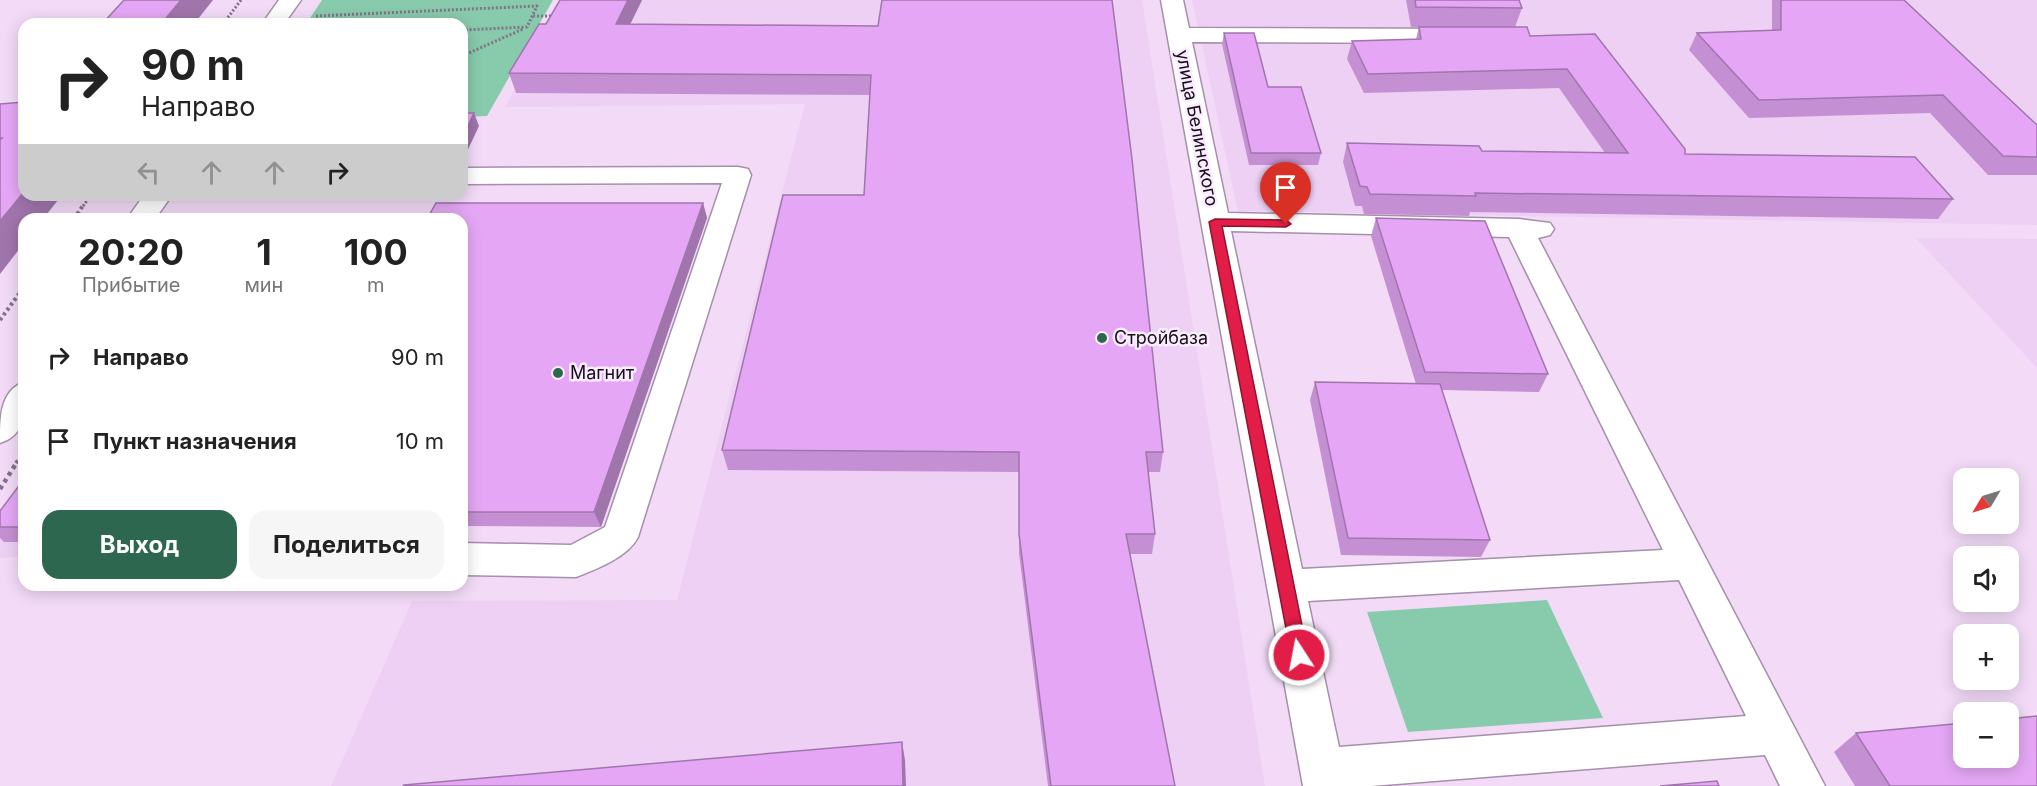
<!DOCTYPE html>
<html lang="ru">
<head>
<meta charset="utf-8">
<style>
	:root { --surface:#fff; --page:#f6f6f6; --text:#222; --muted:#767676; --accent:#2e674f }
	body { margin:0; font-family:Inter,sans-serif; background:var(--page); color:var(--text); height:100vh; display:flex; flex-direction:column; font-size:22px; white-space:nowrap }
	* { box-sizing:border-box; margin:0 }
	p { font-size:20px; color:var(--muted) }
	.icon { flex:none; width:33px; height:33px; fill:none; stroke:currentColor; stroke-width:2; stroke-linecap:round; stroke-linejoin:round }
	.map { position:relative; flex:1; overflow:hidden }
	.drawer { position:absolute; left:18px; top:213px; width:450px; height:378px; display:flex; flex-direction:column; background:var(--surface); border-radius:18px; box-shadow:0 3px 15px #0003 }
	.drawer>* { flex:none }
	.hud { position:absolute; left:18px; top:18px; width:450px; height:183px; border-radius:18px; box-shadow:0 3px 15px #0003; background:#fff; color:var(--text); overflow:hidden }
	.needle { width:39px; rotate:232deg }
	.tools { position:absolute; left:1953px; top:468px; display:grid; gap:12px }
	.tools a { display:grid; place-items:center; width:66px; height:66px; border-radius:12px; background:var(--surface); box-shadow:0 3px 15px #0003; font-size:30px }
	.pin { position:absolute; display:grid; place-items:center; width:51px; height:51px; color:#fff; margin:-62px -26px; border-radius:50% 50% 50% 0; rotate:-45deg; box-shadow:0 0 6px #0007 }
	.pin .icon { rotate:45deg }
	.me { position:absolute; width:66px; margin:-33px; rotate:349deg; stroke-linejoin:round; filter:drop-shadow(0 0 4px #0008) }
	.turn { display:flex; align-items:center; gap:21px; height:126px; padding:0 24px; font-size:27px }
	.turn .icon { width:78px; height:78px; stroke-width:2.5 }
	.turn b { display:block; font-size:42px; line-height:51px }
	.lanes { display:flex; align-items:center; height:57px; padding:0 24px; background:#0003; justify-content:center; gap:30px; direction:ltr }
	.lanes .off { opacity:.35 }
	.eta { display:flex; justify-content:space-evenly; align-items:center; height:102px; text-align:center }
	.eta b { font-size:36px; font-weight:700; line-height:42px }
	.cta { display:flex; gap:12px; margin-top:auto; padding:12px 24px }
	.cta a { flex:1; height:69px; border-radius:18px; background:var(--accent); color:#fff; font-size:24px; font-weight:700; line-height:69px; text-align:center }
	.cta a+a { background:var(--page); color:var(--text) }
	ul { padding:0; list-style:none }
	li { display:flex; align-items:center; gap:18px; height:84px; padding:0 24px }
	li div { flex:1 }
	li b { display:block; font-size:22px }
	li em { font-style:normal }
	.map>svg:first-child { display:block }
	.built { fill:#edd0f4 }
	.green { fill:#88cbac }
	.lines { fill:none; stroke-linecap:round; stroke-linejoin:round }
	.minor-casing { stroke:#a58faa; stroke-width:3 }
	.path-far2 { stroke:#837386; stroke-width:3; stroke-dasharray:2 2; stroke-linecap:butt }
	.path-far1 { stroke:#837386; stroke-width:4; stroke-dasharray:3 3; stroke-linecap:butt }
	.path { stroke:#837386; stroke-width:4.5; stroke-dasharray:4 4; stroke-linecap:butt }
	.minor { fill:#fff; fill-rule:evenodd }
	.wall { fill:#c590d3 }
	.shaded-wall { fill:#a075ac }
	.building { fill:#e5a7f5; stroke:#a075ac; stroke-width:1.5 }
	.route { fill:#e11d48; stroke:#92132f; stroke-width:1.5 }
	.poi-dot { fill:#2e674f; stroke:#faecfe; stroke-width:2 }
	.labels { text-anchor:middle; stroke-width:5; stroke-linejoin:round; paint-order:stroke }
	.street-label { font-size:18px; fill:#160e18; stroke:#faecfe }
	.poi-label { font-size:18px; fill:#160e18; stroke:#faecfe; text-anchor:start }
</style>
</head>
<body>
<div class="map">
<svg width="2037" height="786" viewBox="0 0 2037 786">
	<rect width="100%" height="100%" fill="#f3dbf8"/>
	<path class="built" d="M563,0H1142L1265,786H331L412,601L677,600L805,104L505,107Z
		M1192,0H2037V225L1238,211Z
		M1916,238L2037,239V368Z
		M24,490V556L0,558V526Z"/>
	<path class="green" d="M322,0H553L487,116L462,117V24H306Z
		M1547,600L1603,718L1408,732L1367,612Z"/>
	<g class="lines">
		<defs>
			<path id="minor" d="M279,0H301L284,24H262Z
				M1161,0H1183L1189,28L1462,29L1470,31L1474,36L1470,41L1462,43L1192,42L1228,213L1519,219L1550,223L1554,229L1550,235L1538,238L1825,786H1780L1765,755L1371,786H1303ZM1231,231L1509,237L1663,550L1302,569ZM1679,580L1746,716L1339,747L1308,601Z
				M738,167L748,169L751,175L638,537C628,557 597,569 576,577L462,575V543L571,545L605,527L722,183L462,184V168Z
				M144,195H172L155,219H127Z
				M24,382C24,407 29,434 0,443C0,417 0,391 24,382Z"/>
		</defs>
		<use href="#minor" class="minor-casing"/>
		<path class="path-far2" d="M316,16L537,6L527,27L462,30
			M533,16H555
			M223,24L241,0
			M462,56L523,29
			M83,206L91,195"/>
		<path class="path-far1" d="M74,219L84,204
			M0,320L24,287
			M16,463L20,458"/>
		<path class="path" d="M0,489L17,462"/>
		<use href="#minor" class="minor"/>
	</g>
	<path class="wall" d="M560,0H642L630,24L878,26L1163,452L1160,472H1148L1155,534L1152,554H1130L1175,786H1048L1019,553V472L728,470L722,450L864,195L870,95L516,93L509,73L546,24Z
		M1406,0H1519L1522,8L1515,27L1530,36L1685,154L1953,199L1938,219L1470,212L1469,216L1364,214L1362,206H1355L1343,162L1347,143L1482,151L1605,153L1559,88L1364,93L1347,59L1352,41L1416,39L1419,27H1411Z
		M1772,0H1904L2037,125V175H1988L1930,113L1749,118L1689,50L1697,33L1772,31Z
		M1224,33L1268,87L1321,153L1318,165H1249L1222,44Z
		M703,203L707,218L601,527L462,526V219Z
		M1376,218L1548,374L1539,392L1442,390L1490,540L1481,557L1341,555L1310,400L1315,382L1416,384L1371,236Z
		M24,479V542H4L0,538V511Z
		M1856,733L2037,786H1855L1834,752Z"/>
	<path class="shaded-wall" d="M181,0H213L194,24H161Z
		M628,0H642L621,43L616,24Z
		M474,113L479,126L464,158L462,154V138Z
		M24,192V195H62L43,219H24V243L0,274V221Z
		M703,203L707,218L601,527L594,512Z
		M902,742L905,760L906,786H903Z"/>
	<path class="building" d="M124,0H181L161,24H102Z
		M560,0H628L616,24L878,26L882,0H1112L1132,159L1163,452H1146L1155,534H1126L1175,786H1051L1019,534V452L722,450L783,195H864L871,75L509,73L539,24H546Z
		M1415,0H1519L1522,8L1416,7Z
		M1781,0H1904L2037,125V157L2003,156L1943,95L1759,100L1697,33L1781,30Z
		M1419,27H1527L1530,36L1595,34L1685,149V154L1915,157L1953,199L1475,193L1476,196L1370,194L1367,187L1360,186L1347,143L1479,146L1482,151L1628,153L1567,69L1368,74L1352,41L1421,39Z
		M1224,33H1254L1268,87H1301L1321,153H1251Z
		M24,102V192L0,221V140L2,138H0V104Z
		M462,113H474L462,138Z
		M436,203H703L594,512H462V219H427Z
		M1376,218L1485,221L1548,374L1425,372Z
		M1315,382L1440,384L1490,540L1348,538Z
		M24,479V527H0V511Z
		M2037,716V786H1890L1856,733L1964,723V758H2008V719Z
		M902,742L903,786H403L404,785Z
		M1717,781L1719,786H1660Z"/>
	<path class="route" d="M1215,219L1286,220L1291,224L1286,227L1222,226L1308,655L1305,660L1299,662L1294,660L1291,655L1209,222Z"/>
	<g class="poi-dot">
		<circle cx="1102" cy="338" r="6"/>
		<circle cx="558" cy="373" r="6"/>
	</g>
	<g class="labels">
		<g class="street-label">
			<text transform="translate(1197 128) rotate(79)" y="6">улица Белинского</text>
		</g>
		<g class="poi-label">
			<text x="1114" y="344">Стройбаза</text>
			<text x="570" y="379">Магнит</text>
		</g>
	</g>
</svg>
<div class="tools">
<a><svg class="needle" viewBox="-14 -14 28 28"><path d="M0-13l5 13h-10z" fill="#e53935"/><path d="M0 13l5-13h-10z" fill="#767676"/></svg></a>
<a><svg class="icon" aria-label="sound" viewBox="0 0 24 24"><path d="M4 9h4l5-4v14l-5-4H4zM17 9q2 3 0 6"/></svg></a>
<a>+</a>
<a>−</a>
</div>
<div class="pin" style="left:1286px;top:224px;background:#d93025"><svg class="icon" aria-label="arrive" viewBox="0 0 24 24"><path d="M6 21V4h12l-3 4 3 4H6"/></svg></div>
<svg class="me" style="left:1299px;top:655px" viewBox="-20 -20 40 40"><circle r="17" fill="#e11d48" stroke="#fff" stroke-width="3"/><path d="M0-11L8 9 0 5-8 9z" fill="#fff"/></svg>
<div class="hud">
<div class="turn"><svg class="icon" aria-label="right" viewBox="0 0 24 24"><path d="M7 20v-9h11M14 6l5 5-5 5"/></svg><div><b>90 m</b>Направо</div></div>
<div class="lanes"><svg class="icon off" aria-label="left" viewBox="0 0 24 24"><path d="M17 20v-9H6M10 6l-5 5 5 5"/></svg><svg class="icon off" aria-label="ahead" viewBox="0 0 24 24"><path d="M12 20V5M6 11l6-6 6 6"/></svg><svg class="icon off" aria-label="ahead" viewBox="0 0 24 24"><path d="M12 20V5M6 11l6-6 6 6"/></svg><svg class="icon" aria-label="right" viewBox="0 0 24 24"><path d="M7 20v-9h11M14 6l5 5-5 5"/></svg></div>
</div>
<section class="drawer">
<div class="eta">
<div><b>20:20</b><p>Прибытие</p></div>
<div><b>1</b><p>мин</p></div>
<div><b>100</b><p>m</p></div>
</div>
<ul>
<li><svg class="icon" aria-label="right" viewBox="0 0 24 24"><path d="M7 20v-9h11M14 6l5 5-5 5"/></svg><div><b>Направо</b></div><em>90 m</em></li>
<li><svg class="icon" aria-label="arrive" viewBox="0 0 24 24"><path d="M6 21V4h12l-3 4 3 4H6"/></svg><div><b>Пункт назначения</b></div><em>10 m</em></li>
</ul>
<div class="cta"><a>Выход</a><a>Поделиться</a></div>
</section>
</div>
</body>
</html>
